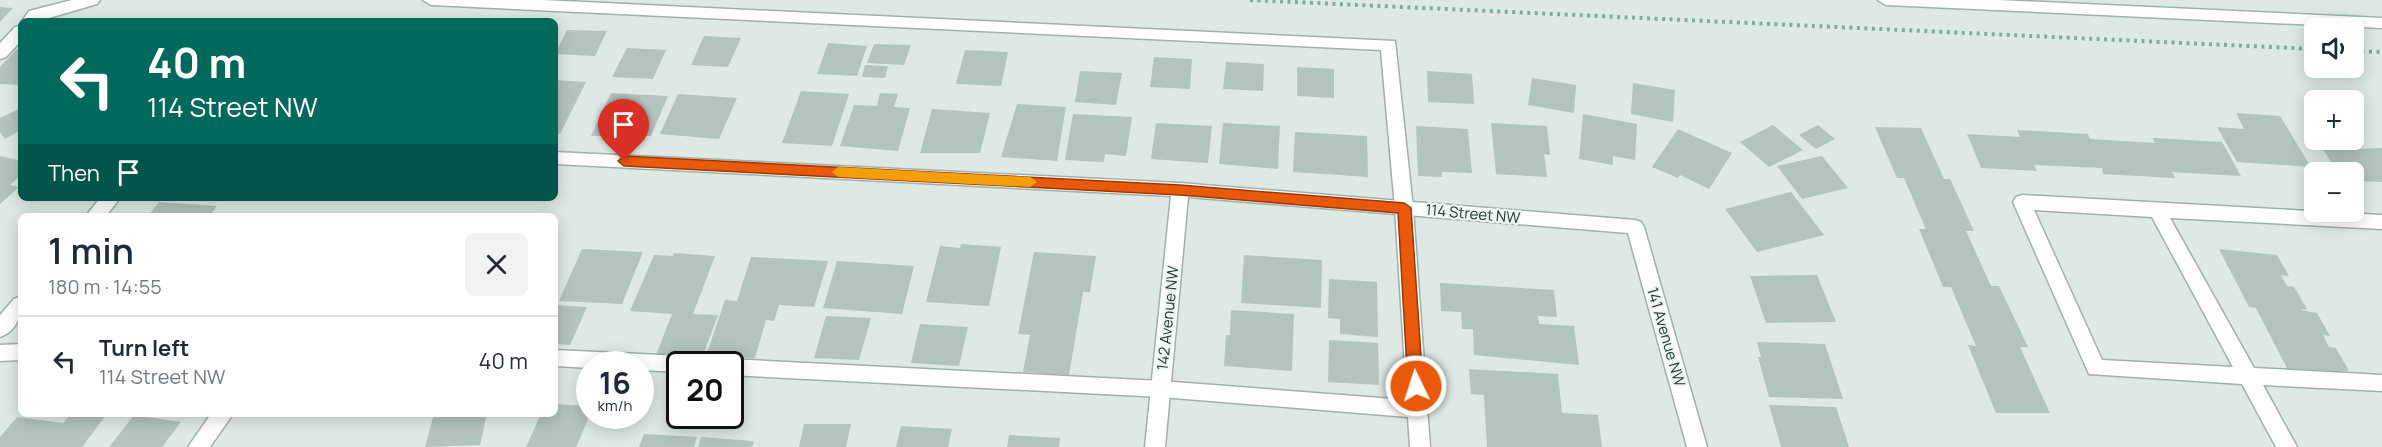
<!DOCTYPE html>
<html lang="en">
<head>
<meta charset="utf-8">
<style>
	:root { --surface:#fff; --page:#f2f2f3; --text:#1f2937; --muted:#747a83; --line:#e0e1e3 }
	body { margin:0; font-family:Manrope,sans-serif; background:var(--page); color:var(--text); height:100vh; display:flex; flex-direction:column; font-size:22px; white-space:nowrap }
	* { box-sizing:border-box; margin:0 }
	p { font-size:20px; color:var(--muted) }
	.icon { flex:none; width:33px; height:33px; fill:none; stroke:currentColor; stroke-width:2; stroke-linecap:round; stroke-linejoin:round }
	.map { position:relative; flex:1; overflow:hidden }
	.panel { position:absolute; left:18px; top:213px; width:540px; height:204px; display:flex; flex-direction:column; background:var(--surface); border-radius:9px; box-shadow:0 3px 15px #0003 }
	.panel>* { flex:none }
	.guide { position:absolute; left:18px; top:18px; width:540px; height:183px; border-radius:9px; box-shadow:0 3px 15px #0003; background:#00695c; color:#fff; overflow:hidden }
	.fabs { position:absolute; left:2304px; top:18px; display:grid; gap:12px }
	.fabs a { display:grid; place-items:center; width:60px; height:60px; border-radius:9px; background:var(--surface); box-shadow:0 3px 15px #0003; font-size:30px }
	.speed { position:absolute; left:576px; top:351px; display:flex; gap:12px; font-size:30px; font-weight:700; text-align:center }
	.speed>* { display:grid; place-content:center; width:78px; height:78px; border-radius:50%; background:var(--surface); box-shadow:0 3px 15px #0003; line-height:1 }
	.speed small { font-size:15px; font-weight:400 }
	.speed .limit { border:3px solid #111; border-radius:9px; background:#fff; color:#111 }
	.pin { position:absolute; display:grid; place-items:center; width:51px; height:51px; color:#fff; margin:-62px -26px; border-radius:50% 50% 50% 0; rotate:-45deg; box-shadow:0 0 6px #0007 }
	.pin .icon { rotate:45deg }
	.me { position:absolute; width:66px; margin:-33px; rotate:356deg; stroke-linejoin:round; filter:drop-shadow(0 0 4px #0008) }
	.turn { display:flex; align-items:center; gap:21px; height:126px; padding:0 30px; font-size:27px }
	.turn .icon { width:78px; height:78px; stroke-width:2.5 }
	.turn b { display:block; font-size:42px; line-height:51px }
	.then { display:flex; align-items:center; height:57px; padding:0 30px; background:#0003; gap:12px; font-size:22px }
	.round { display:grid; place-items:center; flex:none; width:63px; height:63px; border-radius:9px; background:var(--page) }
	.overview { display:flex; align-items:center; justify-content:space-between; height:102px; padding:0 30px }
	h1 { font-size:36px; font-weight:600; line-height:45px }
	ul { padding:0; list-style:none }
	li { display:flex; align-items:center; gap:18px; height:90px; padding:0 30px; border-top:2px solid var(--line) }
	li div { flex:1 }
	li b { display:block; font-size:22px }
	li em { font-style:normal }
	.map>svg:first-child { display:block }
	.building { fill:#b3c3bd }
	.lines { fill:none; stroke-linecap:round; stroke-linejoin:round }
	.service-casing { stroke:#a1b0ab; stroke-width:3 }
	.minor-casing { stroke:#a1b0ab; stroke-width:3 }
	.secondary-casing { stroke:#9db4ad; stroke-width:3 }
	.path { stroke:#7faba0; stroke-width:4; stroke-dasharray:3 4.5; stroke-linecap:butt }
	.service { fill:#fff; fill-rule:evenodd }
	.minor { fill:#fff; fill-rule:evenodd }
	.secondary { fill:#fff; fill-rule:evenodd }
	.route { fill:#ea580c; stroke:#983908; stroke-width:1.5 }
	.slow { fill:#f59e0b }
	.labels { text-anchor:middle; stroke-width:4.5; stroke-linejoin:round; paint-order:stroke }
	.street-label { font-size:15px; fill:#203732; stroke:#eef6f2 }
</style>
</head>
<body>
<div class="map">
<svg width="2382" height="447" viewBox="0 0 2382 447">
	<rect width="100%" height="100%" fill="#dee9e4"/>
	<path class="building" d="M0,7L13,8L0,22Z
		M567,30L607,31L595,56L555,54Z
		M704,36L741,38L728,67L691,65Z
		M828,43L867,46L857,76L817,74Z
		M874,44L911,45L904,65L867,63Z
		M627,48L666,50L653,79L612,77Z
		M16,50H21V85L0,84V67Z
		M965,50L1008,52L1001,86L956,84Z
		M1154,57L1192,59L1190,89L1150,87Z
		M1226,62L1264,64L1263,91L1223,89Z
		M865,65L888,66L885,78L862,77Z
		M1297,67L1334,69V98L1297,96Z
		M1080,71L1122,73L1116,105L1075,102Z
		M1427,71L1472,74L1474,104L1428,102Z
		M1532,78L1576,85L1574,113L1528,105Z
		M555,80L586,82L560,134L555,133Z
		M1633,83L1675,90L1673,122L1631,114Z
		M801,91L849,94L832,146L782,143Z
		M611,93L668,96L651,136H591Z
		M880,93L898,94L894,107L910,108L898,151L840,146L854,105L877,106Z
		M678,94L737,98L719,139L660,134Z
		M1017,104L1066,107L1057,161L1001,157Z
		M21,108V130L5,139L0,132V118Z
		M932,109L990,113L980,153H920Z
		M2236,113L2280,116L2311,167L2237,162L2217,127L2244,129Z
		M1073,114L1132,117L1126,156L1105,154L1104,162L1065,160Z
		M1583,114L1637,124L1635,160L1613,156V165L1579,159Z
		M1156,123L1212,126L1208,163L1151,159Z
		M1223,123L1280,126L1278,169L1219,164Z
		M1491,123L1547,126L1550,155L1544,154L1547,177L1496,174Z
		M1773,125L1803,150L1769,167L1740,142Z
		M1818,125L1835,139L1816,149L1799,135Z
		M1416,126L1468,129L1472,173L1442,172V177L1418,176Z
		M1875,127L1921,128L1944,179H1950L1974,231H1966L1991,286H1999L2028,347H2020L2050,413H1996L1968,345L1976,346L1951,287H1943L1919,229H1926L1904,178H1897Z
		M1678,129L1732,153L1709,189L1680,175L1678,178L1652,167Z
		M2017,130L2088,134L2090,139L2155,143L2153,138L2222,142L2241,176L2172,172L2175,178L2103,174L2102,168L2034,165L2037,171L1981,168L1967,134L2020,137Z
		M1295,132L1367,136L1368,177L1293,172Z
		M2328,145L2355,146L2357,149L2382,148V182L2354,181V172H2337L2321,146L2329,147Z
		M0,156L21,161V175L10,185L19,187L0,204Z
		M1822,156L1848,188L1802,199L1777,166Z
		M1791,192L1824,235L1757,252L1725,209Z
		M159,202L217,206L209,216H148Z
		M961,244L1001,247L989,306L926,302L940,246L960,248Z
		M582,249L643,252L622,304L559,301Z
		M2219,249L2277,255L2289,276L2281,275L2287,286L2294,287L2307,309L2300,310L2317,313L2330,336L2323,335L2329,347L2336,348L2349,371H2342L2343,373L2288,370L2256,308L2249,307Z
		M1034,252L1096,256L1090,292H1083L1069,375L1023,372L1030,335L1018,334Z
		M674,253L715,256L693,314L718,315L702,358L656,355L672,314L630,311L654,255L673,256Z
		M1244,255L1322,260L1321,308L1241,303Z
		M751,257L828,261L814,307L779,305L774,321L766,320L755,358L706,356L725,300L737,301Z
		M837,261L914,266L902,314L823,308Z
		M1817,275L1836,322L1766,323L1750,276Z
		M1329,279L1377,282L1378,337L1340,334V319L1328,318Z
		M1440,283L1554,290L1557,317L1538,316L1539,324L1574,326L1579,365L1474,355L1473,329H1462L1461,312L1441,311Z
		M555,305L587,307L570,345L555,344Z
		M1231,310L1294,314L1292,371L1224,366L1226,335H1230Z
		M826,316L871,318L859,360L814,358Z
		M920,324L968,327L959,366L911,363Z
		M1329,340L1378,343L1379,385L1328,382Z
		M1757,342L1825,344L1843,399L1769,397L1758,357H1761Z
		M1469,369L1558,374L1562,413L1598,415L1602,447H1487L1484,395L1471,394Z
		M555,404L590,406V415L576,447H526L541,414H555Z
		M1769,405L1836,407L1849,447H1781Z
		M71,414H107L82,447H0V437L17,417L63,423Z
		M434,414H487L480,445L425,447Z
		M134,415L181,422L162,447H109Z
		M804,424H851L846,447H799Z
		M901,426L952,429L948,447H896Z
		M644,434L697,437L694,447H639Z
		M1009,435L1060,438L1059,447H1007Z
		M701,437L754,441L752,447H698Z"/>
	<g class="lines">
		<defs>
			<path id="service" d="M72,0H100L97,4L39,21H22L29,11Z
				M423,0H543L1395,41L1413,208L1430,447H1410L1408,417L1161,397L730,375V364H721L730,359L1161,381L1407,400L1395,208L1381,50L431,5Z
				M21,26V41L6,57L0,59V43L15,27Z
				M2022,195L2382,215V229L2170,218L2254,368L2382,375V391L2263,385L2297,447H2276L2242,384L2089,374L2013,202L2016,197ZM2034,210L2152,217L2233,367L2102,360Z
				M21,344V360L0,361V345Z
				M555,350L682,356L689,358L692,364H680V372L640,370V364H590V368L555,366Z
				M211,414H233L210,447H188Z"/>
			<path id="minor" d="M555,152L1180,183L1635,220L1641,222L1644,227L1707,447H1687L1628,233L1188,197L1165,447H1145L1171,196L555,164Z
				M100,198H120L106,216H86Z
				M21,296C21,314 19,330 0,337V315L14,299Z"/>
			<path id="secondary" d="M1878,0H1999L2382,18V28L1886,5Z"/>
		</defs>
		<use href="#service" class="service-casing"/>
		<use href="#minor" class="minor-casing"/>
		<use href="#secondary" class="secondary-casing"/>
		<path class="path" d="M1250,0L2314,49
			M2354,51L2382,52"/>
		<use href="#service" class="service"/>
		<use href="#minor" class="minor"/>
		<use href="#secondary" class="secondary"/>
	</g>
	<path class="route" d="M624,156L1180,185L1404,203L1411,208L1423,386L1416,393L1408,386L1398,213L1180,195L624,166L618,161Z"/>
	<path class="slow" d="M838,167L1030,177L1037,182L1030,187L838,177L832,172Z"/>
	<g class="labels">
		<g class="street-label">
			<text transform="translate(1473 214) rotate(5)" y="5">114 Street NW</text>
			<text transform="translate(1168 318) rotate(-84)" y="5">142 Avenue NW</text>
			<text transform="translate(1666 337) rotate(74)" y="5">141 Avenue NW</text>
		</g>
	</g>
</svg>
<div class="fabs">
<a><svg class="icon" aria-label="sound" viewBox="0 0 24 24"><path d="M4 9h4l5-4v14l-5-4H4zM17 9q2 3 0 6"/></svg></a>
<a>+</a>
<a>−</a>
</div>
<div class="speed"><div>16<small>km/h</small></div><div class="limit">20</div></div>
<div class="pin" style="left:624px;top:161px;background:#d93025"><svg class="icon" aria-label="arrive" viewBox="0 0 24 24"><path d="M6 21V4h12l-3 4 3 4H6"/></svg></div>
<svg class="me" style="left:1416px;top:386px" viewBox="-20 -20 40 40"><circle r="17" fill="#ea580c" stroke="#fff" stroke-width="3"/><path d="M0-11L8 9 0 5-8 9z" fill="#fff"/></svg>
<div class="guide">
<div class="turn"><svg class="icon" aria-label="left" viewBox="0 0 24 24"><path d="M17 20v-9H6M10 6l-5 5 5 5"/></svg><div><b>40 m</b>114 Street NW</div></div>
<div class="then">Then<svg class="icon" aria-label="arrive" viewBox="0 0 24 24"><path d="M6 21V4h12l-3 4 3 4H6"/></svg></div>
</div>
<section class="panel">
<div class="overview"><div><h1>1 min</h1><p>180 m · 14:55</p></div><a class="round"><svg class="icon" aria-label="close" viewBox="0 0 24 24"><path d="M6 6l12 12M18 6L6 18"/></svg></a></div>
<ul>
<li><svg class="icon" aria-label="left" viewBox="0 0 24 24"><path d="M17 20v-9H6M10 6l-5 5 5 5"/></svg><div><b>Turn left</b><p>114 Street NW</p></div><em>40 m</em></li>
</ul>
</section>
</div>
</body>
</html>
